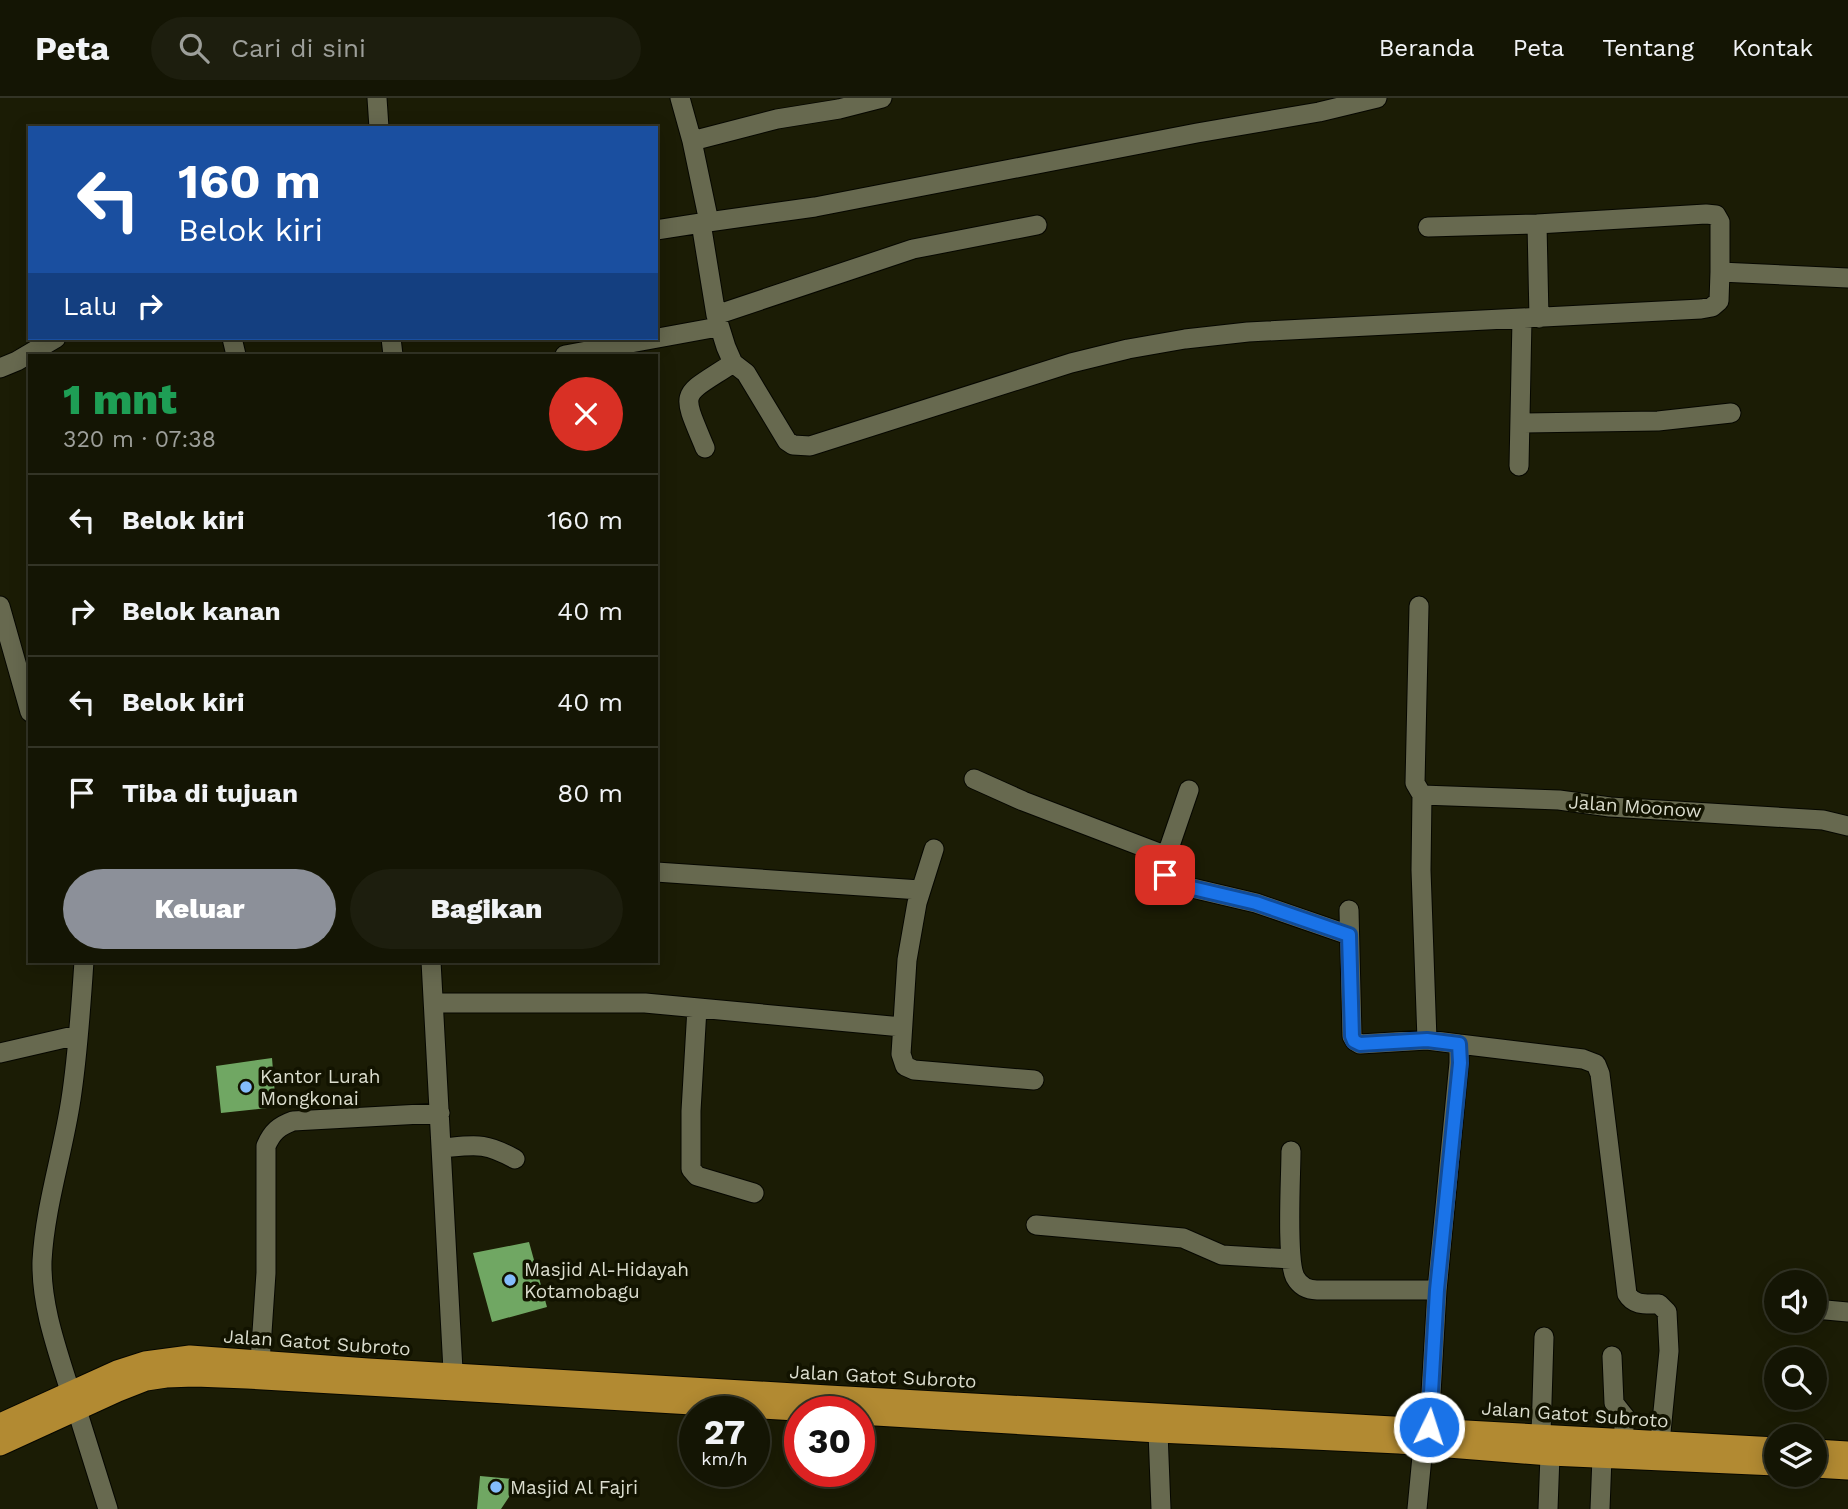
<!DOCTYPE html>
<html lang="id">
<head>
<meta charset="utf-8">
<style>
	:root { --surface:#141504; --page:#1d1e0e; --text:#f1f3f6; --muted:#9d9f9a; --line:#333426; --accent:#8c9099 }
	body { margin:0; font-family:"Work Sans",sans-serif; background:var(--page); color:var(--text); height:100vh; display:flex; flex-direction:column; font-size:26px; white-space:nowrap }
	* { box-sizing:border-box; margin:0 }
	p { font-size:23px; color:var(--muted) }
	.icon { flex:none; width:38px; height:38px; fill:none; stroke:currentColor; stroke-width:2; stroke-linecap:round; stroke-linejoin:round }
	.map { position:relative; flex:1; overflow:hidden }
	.sheet { position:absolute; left:28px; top:256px; width:630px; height:609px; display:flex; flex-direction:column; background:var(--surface); border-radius:0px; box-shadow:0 4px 18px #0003,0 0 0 2px var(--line) }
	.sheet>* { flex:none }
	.hud { position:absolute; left:28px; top:28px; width:630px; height:214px; border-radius:0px; box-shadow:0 4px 18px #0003,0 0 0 2px var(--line); background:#1a4fa0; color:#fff; overflow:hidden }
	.tools { position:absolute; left:1764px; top:1172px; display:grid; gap:14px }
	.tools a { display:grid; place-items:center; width:63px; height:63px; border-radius:50%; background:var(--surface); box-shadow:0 4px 18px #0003,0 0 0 2px var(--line); font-size:35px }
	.speed { position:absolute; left:679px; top:1298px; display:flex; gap:14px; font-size:35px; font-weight:700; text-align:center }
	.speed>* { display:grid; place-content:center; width:91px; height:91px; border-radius:50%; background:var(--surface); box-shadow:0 4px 18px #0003,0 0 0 2px var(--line); line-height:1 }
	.speed small { font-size:18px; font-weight:400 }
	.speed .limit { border:10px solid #d22; background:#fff; color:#111 }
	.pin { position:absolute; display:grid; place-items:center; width:60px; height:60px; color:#fff; margin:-30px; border-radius:14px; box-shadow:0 4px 10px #0006 }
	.me { position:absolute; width:77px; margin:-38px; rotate:4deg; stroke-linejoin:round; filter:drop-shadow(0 0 5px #0008) }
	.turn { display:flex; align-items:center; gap:24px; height:147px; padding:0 35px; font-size:32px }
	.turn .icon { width:91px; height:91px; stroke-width:2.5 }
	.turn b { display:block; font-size:49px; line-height:60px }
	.then { display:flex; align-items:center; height:66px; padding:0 35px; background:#0003; gap:14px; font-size:26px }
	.round { display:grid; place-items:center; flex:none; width:74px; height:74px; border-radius:37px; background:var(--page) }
	.summary { display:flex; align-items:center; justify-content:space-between; height:119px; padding:0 35px }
	h1 { font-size:42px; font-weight:800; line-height:52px; color:#1e9e55 }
	.button { display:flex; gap:14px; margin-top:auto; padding:14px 35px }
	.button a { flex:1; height:80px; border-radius:42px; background:var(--accent); color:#fff; font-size:28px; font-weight:800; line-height:80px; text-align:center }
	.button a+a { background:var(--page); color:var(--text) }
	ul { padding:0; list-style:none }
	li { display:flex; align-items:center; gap:21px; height:91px; padding:0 35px; border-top:2px solid var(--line) }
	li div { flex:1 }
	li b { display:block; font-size:26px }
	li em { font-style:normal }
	header { display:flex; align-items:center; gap:42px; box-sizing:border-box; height:98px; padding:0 35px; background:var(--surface); border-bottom:2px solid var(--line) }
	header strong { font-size:33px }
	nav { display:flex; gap:38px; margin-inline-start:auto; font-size:24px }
	.search { width:490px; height:63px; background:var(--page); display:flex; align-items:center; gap:18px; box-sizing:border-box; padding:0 24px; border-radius:38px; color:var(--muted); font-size:26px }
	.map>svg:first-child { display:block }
	.building { fill:#70a763 }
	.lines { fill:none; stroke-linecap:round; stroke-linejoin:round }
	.street-casing { stroke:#060700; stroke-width:21 }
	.highway-casing { stroke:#060700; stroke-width:23 }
	.street { stroke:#67694f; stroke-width:19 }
	.highway { stroke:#b28a32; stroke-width:21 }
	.route-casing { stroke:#114b97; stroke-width:18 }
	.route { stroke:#1a73e8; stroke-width:12 }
	.poi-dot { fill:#83bcfb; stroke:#121300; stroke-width:2.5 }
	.labels { text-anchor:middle; stroke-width:7; stroke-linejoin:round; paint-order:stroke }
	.street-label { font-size:19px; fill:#dbddce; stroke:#121300 }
	.poi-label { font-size:19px; fill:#dbddce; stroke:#121300; text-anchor:start }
</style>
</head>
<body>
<header>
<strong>Peta</strong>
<div class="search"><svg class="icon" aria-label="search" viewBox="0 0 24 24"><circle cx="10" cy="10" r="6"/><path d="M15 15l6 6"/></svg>Cari di sini</div>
<nav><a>Beranda</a><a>Peta</a><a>Tentang</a><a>Kontak</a></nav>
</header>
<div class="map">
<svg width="1848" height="1411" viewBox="0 0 1848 1411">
	<rect width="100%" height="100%" fill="#1b1c05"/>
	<path class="building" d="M272,960L276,1009L221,1015L216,968Z
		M529,1144L547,1209L492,1224L473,1155Z
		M480,1378L514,1381L511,1396L501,1411H477Z"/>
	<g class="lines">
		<defs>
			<path id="street" d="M377,0L379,30
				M680,0L692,43L709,124
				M692,43L777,21L839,11L882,0
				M701,125L815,109L1197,35L1319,14L1377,0
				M1537,126L1539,220
				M1428,129L1537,126L1706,116L1716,117L1720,124V174L1848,180
				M656,132L701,125L716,217L726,249L733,265L746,275L787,343L793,347L810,348L1071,265L1128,251L1185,241L1248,234L1701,211L1712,209L1719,203L1720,174
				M716,217L913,151L1037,127
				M232,240L236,257
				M391,240L393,257
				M565,257L718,229
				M0,270L17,263L56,240
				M1522,325L1658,323L1731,315
				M705,350C680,290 680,300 733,265
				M1519,368L1522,221
				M0,508L30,614
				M1419,508L1415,685L1422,697L1421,772L1427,942
				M974,681L1023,703L1167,758
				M1189,692L1164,765L1165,777L1171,785L1256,805L1349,837
				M1422,697L1559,702L1610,709L1823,722L1848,728
				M934,751L917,805L907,862L901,956L905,968L914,972L1034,982
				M656,774L920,792
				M1349,812L1352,938L1355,943L1360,946L1427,942L1459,946V965L1437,1192L1428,1347
				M431,863L454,1291
				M434,905H645L902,929
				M697,910L691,1013V1071L697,1078L754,1095
				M1459,946L1583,961L1596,966L1600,976L1627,1196C1634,1208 1646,1206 1659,1206L1667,1214L1669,1253L1660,1344
				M0,955L78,937
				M442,1050C476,1047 484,1044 515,1061
				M1291,1053C1291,1078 1286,1160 1295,1179C1300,1188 1307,1192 1317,1192H1437
				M1036,1127L1183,1140L1222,1157L1291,1161
				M1815,1211L1848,1214
				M1612,1258L1614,1305L1625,1319L1623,1341
				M260,1264L266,1175V1048C272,1034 279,1028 293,1023L440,1015
				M70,1293C57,1251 41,1208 42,1163C45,1108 63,1055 71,1001C78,955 81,909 84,863
				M77,1312L108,1411
				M1158,1334L1161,1411
				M1541,1336L1544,1239
				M1417,1411L1423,1348
				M1548,1411L1550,1357
				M1600,1411L1602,1359"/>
			<path id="highway" d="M859,1316L1158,1334L1399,1345L1550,1357L1776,1367
				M0,1326L117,1273L145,1264L190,1258L368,1271L828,1298L1776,1350
				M0,1347L118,1293L146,1282L166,1279L195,1278L247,1280L830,1314
				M1815,1352L1848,1354
				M1815,1369L1848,1371"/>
		</defs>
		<use href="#street" class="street-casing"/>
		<use href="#highway" class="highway-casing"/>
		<use href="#street" class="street"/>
		<use href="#highway" class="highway"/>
	</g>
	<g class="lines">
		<defs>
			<path id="route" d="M1165,777L1171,785L1256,805L1349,837L1352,938L1354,943L1360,946L1427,942L1459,946L1460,965L1437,1192L1429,1329"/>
		</defs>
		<use href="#route" class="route-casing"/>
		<use href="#route" class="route"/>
	</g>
	<g class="poi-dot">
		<circle cx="246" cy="989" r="7"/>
		<circle cx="510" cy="1182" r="7"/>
		<circle cx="496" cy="1389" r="7"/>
	</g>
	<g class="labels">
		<g class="street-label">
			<text transform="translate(1635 708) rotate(4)" y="7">Jalan Moonow</text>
			<text transform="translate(317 1244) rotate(4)" y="7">Jalan Gatot Subroto</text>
			<text transform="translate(883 1278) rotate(3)" y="7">Jalan Gatot Subroto</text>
			<text transform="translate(1575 1316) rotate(4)" y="7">Jalan Gatot Subroto</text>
		</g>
		<g class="poi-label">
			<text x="260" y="985">Kantor Lurah<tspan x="260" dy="22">Mongkonai</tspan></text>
			<text x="524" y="1178">Masjid Al-Hidayah<tspan x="524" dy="22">Kotamobagu</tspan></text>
			<text x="510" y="1396">Masjid Al Fajri</text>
		</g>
	</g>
</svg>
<div class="tools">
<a><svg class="icon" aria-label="sound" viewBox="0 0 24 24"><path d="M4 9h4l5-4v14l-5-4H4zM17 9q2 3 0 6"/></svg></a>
<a><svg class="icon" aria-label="search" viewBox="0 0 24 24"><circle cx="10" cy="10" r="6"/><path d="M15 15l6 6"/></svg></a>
<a><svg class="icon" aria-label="layers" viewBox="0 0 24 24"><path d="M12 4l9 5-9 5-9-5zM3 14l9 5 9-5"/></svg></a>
</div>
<div class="speed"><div>27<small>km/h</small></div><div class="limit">30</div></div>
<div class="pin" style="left:1165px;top:777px;background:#d93025"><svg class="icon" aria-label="arrive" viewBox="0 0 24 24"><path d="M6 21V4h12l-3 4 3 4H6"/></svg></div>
<svg class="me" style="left:1429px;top:1329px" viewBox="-20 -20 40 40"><circle r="17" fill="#1a73e8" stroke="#fff" stroke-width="3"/><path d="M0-11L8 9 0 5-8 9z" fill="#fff"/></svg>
<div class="hud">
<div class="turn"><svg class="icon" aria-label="left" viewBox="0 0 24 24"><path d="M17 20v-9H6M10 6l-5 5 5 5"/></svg><div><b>160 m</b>Belok kiri</div></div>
<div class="then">Lalu<svg class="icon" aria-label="right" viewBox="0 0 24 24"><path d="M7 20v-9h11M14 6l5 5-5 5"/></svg></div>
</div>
<section class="sheet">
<div class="summary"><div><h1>1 mnt</h1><p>320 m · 07:38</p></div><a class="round" style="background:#d93025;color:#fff"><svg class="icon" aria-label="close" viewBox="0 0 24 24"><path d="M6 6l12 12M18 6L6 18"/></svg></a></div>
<ul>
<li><svg class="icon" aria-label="left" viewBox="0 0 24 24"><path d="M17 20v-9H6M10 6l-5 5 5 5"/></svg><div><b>Belok kiri</b></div><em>160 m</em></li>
<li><svg class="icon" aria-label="right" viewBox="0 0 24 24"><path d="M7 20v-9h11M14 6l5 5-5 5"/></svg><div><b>Belok kanan</b></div><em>40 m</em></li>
<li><svg class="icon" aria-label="left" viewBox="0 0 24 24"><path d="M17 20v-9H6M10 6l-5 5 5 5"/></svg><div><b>Belok kiri</b></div><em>40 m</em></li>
<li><svg class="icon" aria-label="arrive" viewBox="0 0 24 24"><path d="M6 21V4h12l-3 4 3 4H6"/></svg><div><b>Tiba di tujuan</b></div><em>80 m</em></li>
</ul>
<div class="button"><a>Keluar</a><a>Bagikan</a></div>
</section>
</div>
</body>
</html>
